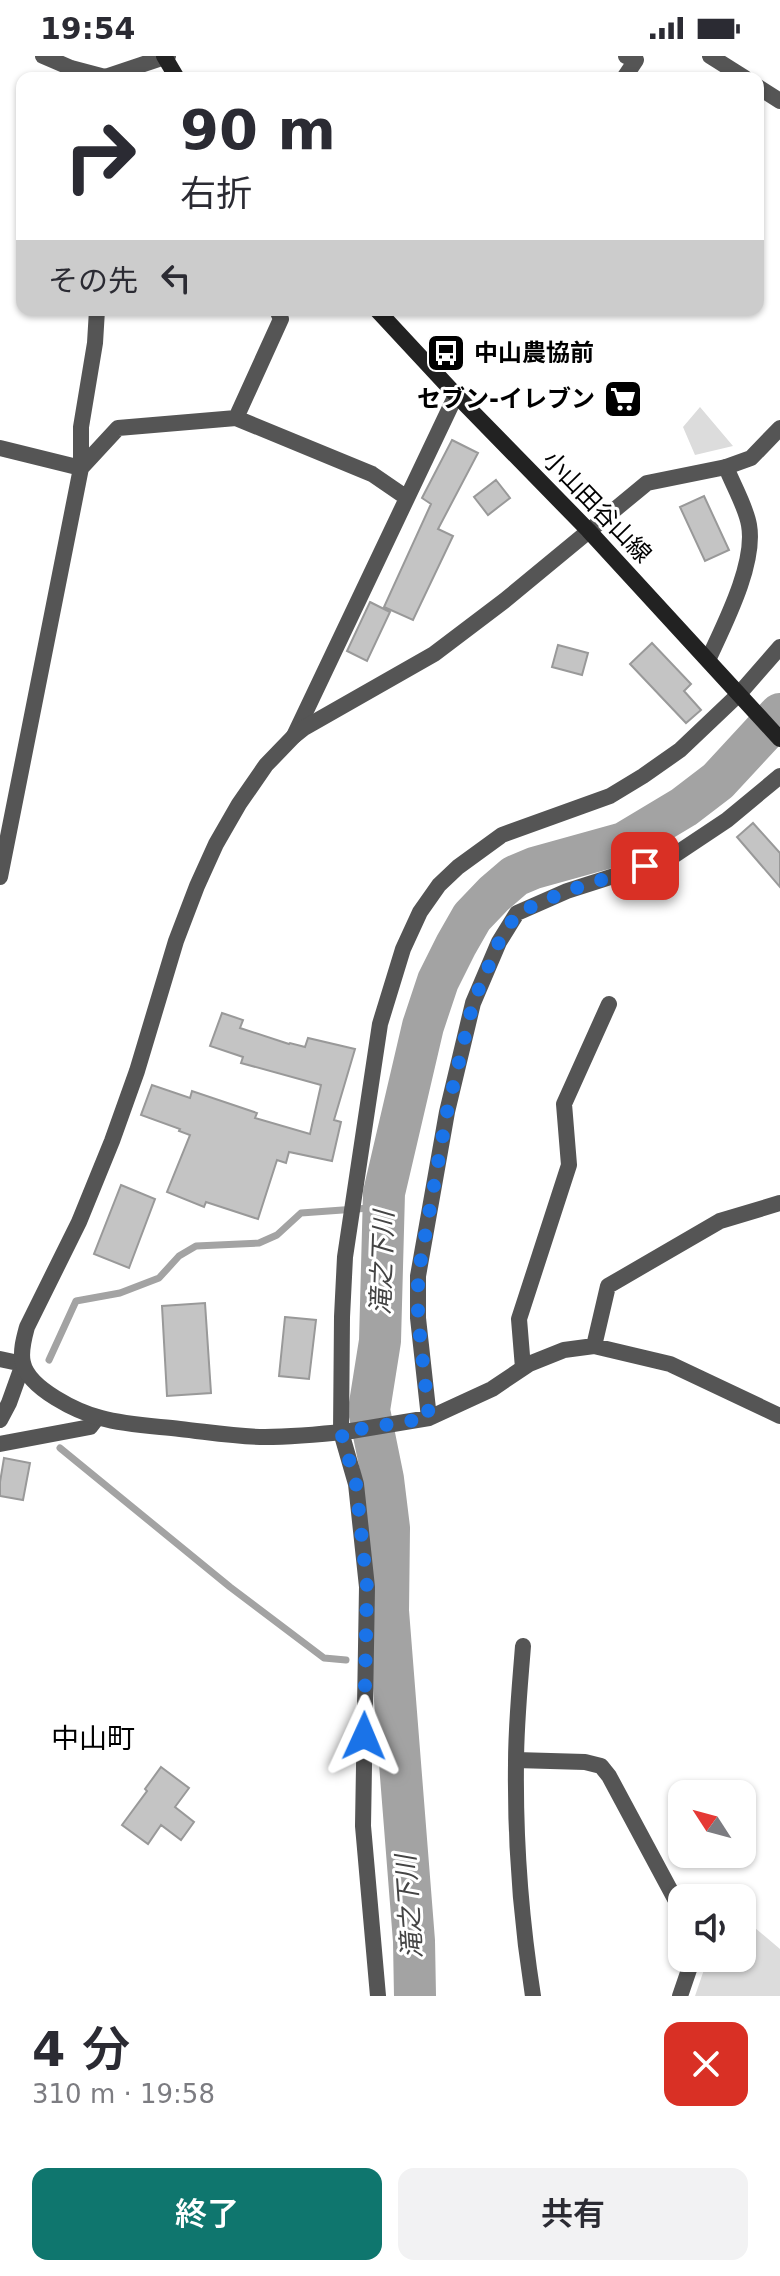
<!DOCTYPE html>
<html lang="ja">
<head>
<meta charset="utf-8">
<style>
	:root { --surface:#fff; --page:#f2f2f3; --text:#2b2b33; --muted:#7c7c81; --accent:#0f766e }
	body { margin:0; font-family:"DejaVu Sans","Noto Sans JP",sans-serif; background:var(--page); color:var(--text); height:100vh; display:flex; flex-direction:column; font-size:30px; white-space:nowrap }
	* { box-sizing:border-box; margin:0 }
	p { font-size:26px; color:var(--muted) }
	.icon { flex:none; width:44px; height:44px; fill:none; stroke:currentColor; stroke-width:2; stroke-linecap:round; stroke-linejoin:round }
	.map { position:relative; height:1940px; overflow:hidden }
	.details { display:flex; flex-direction:column; background:var(--surface); flex:1 }
	.details>* { flex:none }
	.hud { position:absolute; left:16px; top:16px; width:748px; height:244px; border-radius:16px; box-shadow:0 2px 6px #0004; background:#fff; color:var(--text); overflow:hidden }
	.needle { width:52px; rotate:306deg }
	.tools { position:absolute; left:668px; top:1724px; display:grid; gap:16px }
	.tools a { display:grid; place-items:center; width:88px; height:88px; border-radius:16px; background:var(--surface); box-shadow:0 2px 6px #0004; font-size:40px }
	.pin { position:absolute; display:grid; place-items:center; width:68px; height:68px; color:#fff; margin:-34px; border-radius:16px; box-shadow:0 4px 12px #0006 }
	.me { position:absolute; width:88px; margin:-44px; rotate:1deg; stroke-linejoin:round; filter:drop-shadow(0 0 6px #0008) }
	.turn { display:flex; align-items:center; gap:28px; height:168px; padding:0 32px; font-size:36px }
	.turn .icon { width:104px; height:104px; stroke-width:2.5 }
	.turn b { display:block; font-size:56px; line-height:68px }
	.then { display:flex; align-items:center; height:76px; padding:0 32px; background:#0003; gap:16px; font-size:30px }
	.round { display:grid; place-items:center; flex:none; width:84px; height:84px; border-radius:16px; background:var(--page) }
	.headline { display:flex; align-items:center; justify-content:space-between; height:136px; padding:0 32px }
	h1 { font-size:48px; font-weight:600; line-height:60px }
	.cta { display:flex; gap:16px; margin-top:auto; padding:16px 32px }
	.cta a { flex:1; height:92px; border-radius:16px; background:var(--accent); color:#fff; font-size:32px; font-weight:600; line-height:92px; text-align:center }
	.cta a+a { background:var(--page); color:var(--text) }
	.status { display:flex; justify-content:space-between; align-items:center; height:56px; padding:0 40px; background:var(--surface); direction:ltr }
	.status svg { height:22px; fill:currentColor }
	.map>svg:first-child { display:block }
	.green { fill:#dcdcdc }
	.lines { fill:none; stroke-linecap:round; stroke-linejoin:round }
	.stream { stroke:#a3a3a3; stroke-width:7 }
	.river { stroke:#a3a3a3; stroke-width:42 }
	.building { fill:#c4c4c4; stroke:#999; stroke-width:2 }
	.minor { stroke:#555; stroke-width:16 }
	.tertiary { stroke:#555; stroke-width:16 }
	.secondary { stroke:#222; stroke-width:16 }
	.route { stroke:#1a73e8; stroke-width:14; stroke-dasharray:0 25.2 }
	.labels { text-anchor:middle; stroke-width:6; stroke-linejoin:round; paint-order:stroke }
	.poi-label { font-size:24px; font-weight:bold; fill:#000; stroke:#fff; text-anchor:start }
	.street-label { font-size:24px; fill:#000; stroke:#fff }
	.water-label { font-size:26px; font-style:italic; fill:#444; stroke:#fff }
	.quarter-label { font-size:28px; fill:#000; stroke:#fff }
</style>
</head>
<body>
<div class="status"><b>19:54</b><svg viewBox="0 0 49 12"><path d="M0 12V9h3v3zM5 12V6h3v6zM10 12V3h3v9zM15 12V0h3v12zM26 1h20v11H26zM47 4h2v5h-2z"/></svg></div>
<div class="map">
<svg width="780" height="1940" viewBox="0 0 780 1940">
	<rect width="100%" height="100%" fill="#fff"/>
	<path class="green" d="M700,351L733,390L695,399L683,371Z
		M742,1861L780,1893V1940H695L708,1902H742Z"/>
	<g class="lines">
		<path class="stream" d="M49,1304L76,1245L120,1237L159,1222L179,1200L196,1190L259,1187L277,1179L301,1157L384,1151
			M60,1392L230,1531L324,1602L346,1604
			M385,1606L393,1607"/>
		<path class="river" d="M415,1940L414,1885L388,1555L389,1472L383,1423L369,1354L380,1285L384,1137L423,970L438,925L456,889L472,861L494,838L515,820L534,812L624,787L684,751L718,725L780,658"/>
	</g>
	<path class="building" d="M452,384L478,397L438,473L453,480L413,564L384,551L431,448L422,442Z
		M496,424L510,442L488,459L474,441Z
		M704,440L729,494L705,505L680,451Z
		M370,546L390,556L367,605L347,595Z
		M652,587L691,628L684,635L701,654L686,667L630,608Z
		M558,589L588,597L582,619L552,611Z
		M753,767L780,797V831L737,781Z
		M222,957L243,964L240,972L289,988L290,987L305,991L308,982L355,993L334,1064L341,1066L332,1105L289,1096L286,1107L277,1104L258,1163L206,1146L204,1151L167,1136L190,1079L179,1075L180,1073L141,1059L152,1029L190,1042L192,1035L257,1057L255,1062L310,1078L321,1029L241,1007L243,1001L210,990Z
		M121,1129L155,1143L129,1212L94,1198Z
		M205,1247L211,1337L167,1340L162,1250Z
		M285,1261L316,1264L309,1323L279,1320Z
		M4,1402L30,1407L23,1444L0,1440V1426Z
		M161,1711L189,1732L175,1751L194,1766L181,1784L161,1769L148,1788L122,1769L147,1735L145,1733Z"/>
	<g class="lines">
		<path class="minor" d="M43,0L71,12L105,21L168,0
			M710,0L745,22
			M624,22L636,4L626,0
			M758,31L780,45
			M236,362L281,263L277,254
			M0,392L81,412L118,372L236,362L372,418L407,442
			M708,604C724,569 756,508 749,469C746,451 733,429 726,411
			M294,680L456,339
			M0,821L81,412V371L95,287L97,254
			M594,1290L608,1230L720,1165L780,1147
			M0,1303L23,1308L9,1347L0,1364
			M523,1312L519,1263L569,1109L564,1048L609,948
			M429,1362L418,1262V1220L447,1056L473,947L499,886L517,857L567,835L670,802L727,764L780,720
			M351,1375L429,1362L492,1333L529,1308L564,1294L594,1290L670,1308L780,1360
			M0,1388L90,1371L97,1362
			M523,1590C520,1629 516,1668 516,1707C515,1784 521,1864 533,1940
			M516,1704L585,1706L601,1710L609,1720L682,1856
			M378,1940L363,1770L367,1531L356,1428L341,1376L342,1261L345,1201L380,968L403,893L420,856L439,829L458,811L502,779L610,740L643,720L680,694L739,638L780,591
			M680,1940L693,1902"/>
		<path class="tertiary" d="M351,1375C323,1378 294,1381 265,1381C237,1381 208,1376 180,1373C153,1370 126,1369 101,1362C78,1356 29,1333 23,1307C20,1296 24,1282 27,1271L79,1166L112,1085L137,1015L176,885L197,830L216,788L239,748L266,709L294,680L304,672L434,598L504,545L647,427L726,411L751,402L780,372"/>
		<path class="secondary" d="M164,0L177,22
			M377,254L456,339L588,474L780,683"/>
	</g>
	<g class="lines">
		<path class="route" d="M364,1680L367,1531L356,1428L341,1376L429,1362L418,1262V1220L447,1056L473,947L499,886L517,857L567,835L645,810"/>
	</g>
	<defs>
		<symbol id="bus-square" viewBox="-11 -11 22 22"><rect x="-9" y="-9" width="18" height="18" rx="4" fill="#000" stroke="#fff"/><path d="M-5-6H5V4H4V6H2V4H-2V6H-4V4H-5ZM-3.5-4V0h7V-4ZM-3.5 1.2v1.5H-2V1.2ZM2 1.2v1.5H3.5V1.2Z" fill="#fff"/></symbol>
		<symbol id="supermarket-square" viewBox="-11 -11 22 22"><rect x="-9" y="-9" width="18" height="18" rx="4" fill="#000" stroke="#fff"/><path d="M-6-5.5h2.5l.6 2H6L4.5 2H-2.5L-4.4-4H-6ZM-1.5 3.2a1.3 1.3 0 1 0 .1 0ZM3 3.2a1.3 1.3 0 1 0 .1 0Z" fill="#fff"/></symbol>
	</defs>
	<g fill-rule="evenodd">
		<use href="#bus-square" x="424" y="275" width="44" height="44"/>
		<use href="#supermarket-square" x="601" y="321" width="44" height="44"/>
	</g>
	<g class="labels">
		<g class="poi-label">
			<text x="474" y="305">中山農協前</text>
			<text x="595" y="351" text-anchor="end">セブン-イレブン</text>
		</g>
		<g class="street-label">
			<text transform="translate(597 451) rotate(46)" y="8">小山田谷山線</text>
		</g>
		<g class="water-label">
			<text transform="translate(382 1207) rotate(-88)" y="9">滝之下川</text>
			<text transform="translate(409 1851) rotate(-94)" y="9">滝之下川</text>
		</g>
		<g class="quarter-label">
			<text x="93" y="1692">中山町</text>
		</g>
	</g>
</svg>
<div class="tools">
<a><svg class="needle" viewBox="-14 -14 28 28"><path d="M0-13l5 13h-10z" fill="#e53935"/><path d="M0 13l5-13h-10z" fill="#7c7c81"/></svg></a>
<a><svg class="icon" aria-label="sound" viewBox="0 0 24 24"><path d="M4 9h4l5-4v14l-5-4H4zM17 9q2 3 0 6"/></svg></a>
</div>
<div class="pin" style="left:645px;top:810px;background:#d93025"><svg class="icon" aria-label="arrive" viewBox="0 0 24 24"><path d="M6 21V4h12l-3 4 3 4H6"/></svg></div>
<svg class="me" style="left:364px;top:1680px" viewBox="-20 -20 40 40"><path d="M0-17L14 15 0 8-14 15z" fill="#1a73e8" stroke="#fff" stroke-width="4"/></svg>
<div class="hud">
<div class="turn"><svg class="icon" aria-label="right" viewBox="0 0 24 24"><path d="M7 20v-9h11M14 6l5 5-5 5"/></svg><div><b>90 m</b>右折</div></div>
<div class="then">その先<svg class="icon" aria-label="left" viewBox="0 0 24 24"><path d="M17 20v-9H6M10 6l-5 5 5 5"/></svg></div>
</div>
</div>
<section class="details">
<div class="headline"><div><h1>4 分</h1><p>310 m · 19:58</p></div><a class="round" style="background:#d93025;color:#fff"><svg class="icon" aria-label="close" viewBox="0 0 24 24"><path d="M6 6l12 12M18 6L6 18"/></svg></a></div>
<div class="cta"><a>終了</a><a>共有</a></div>
</section>
</body>
</html>
